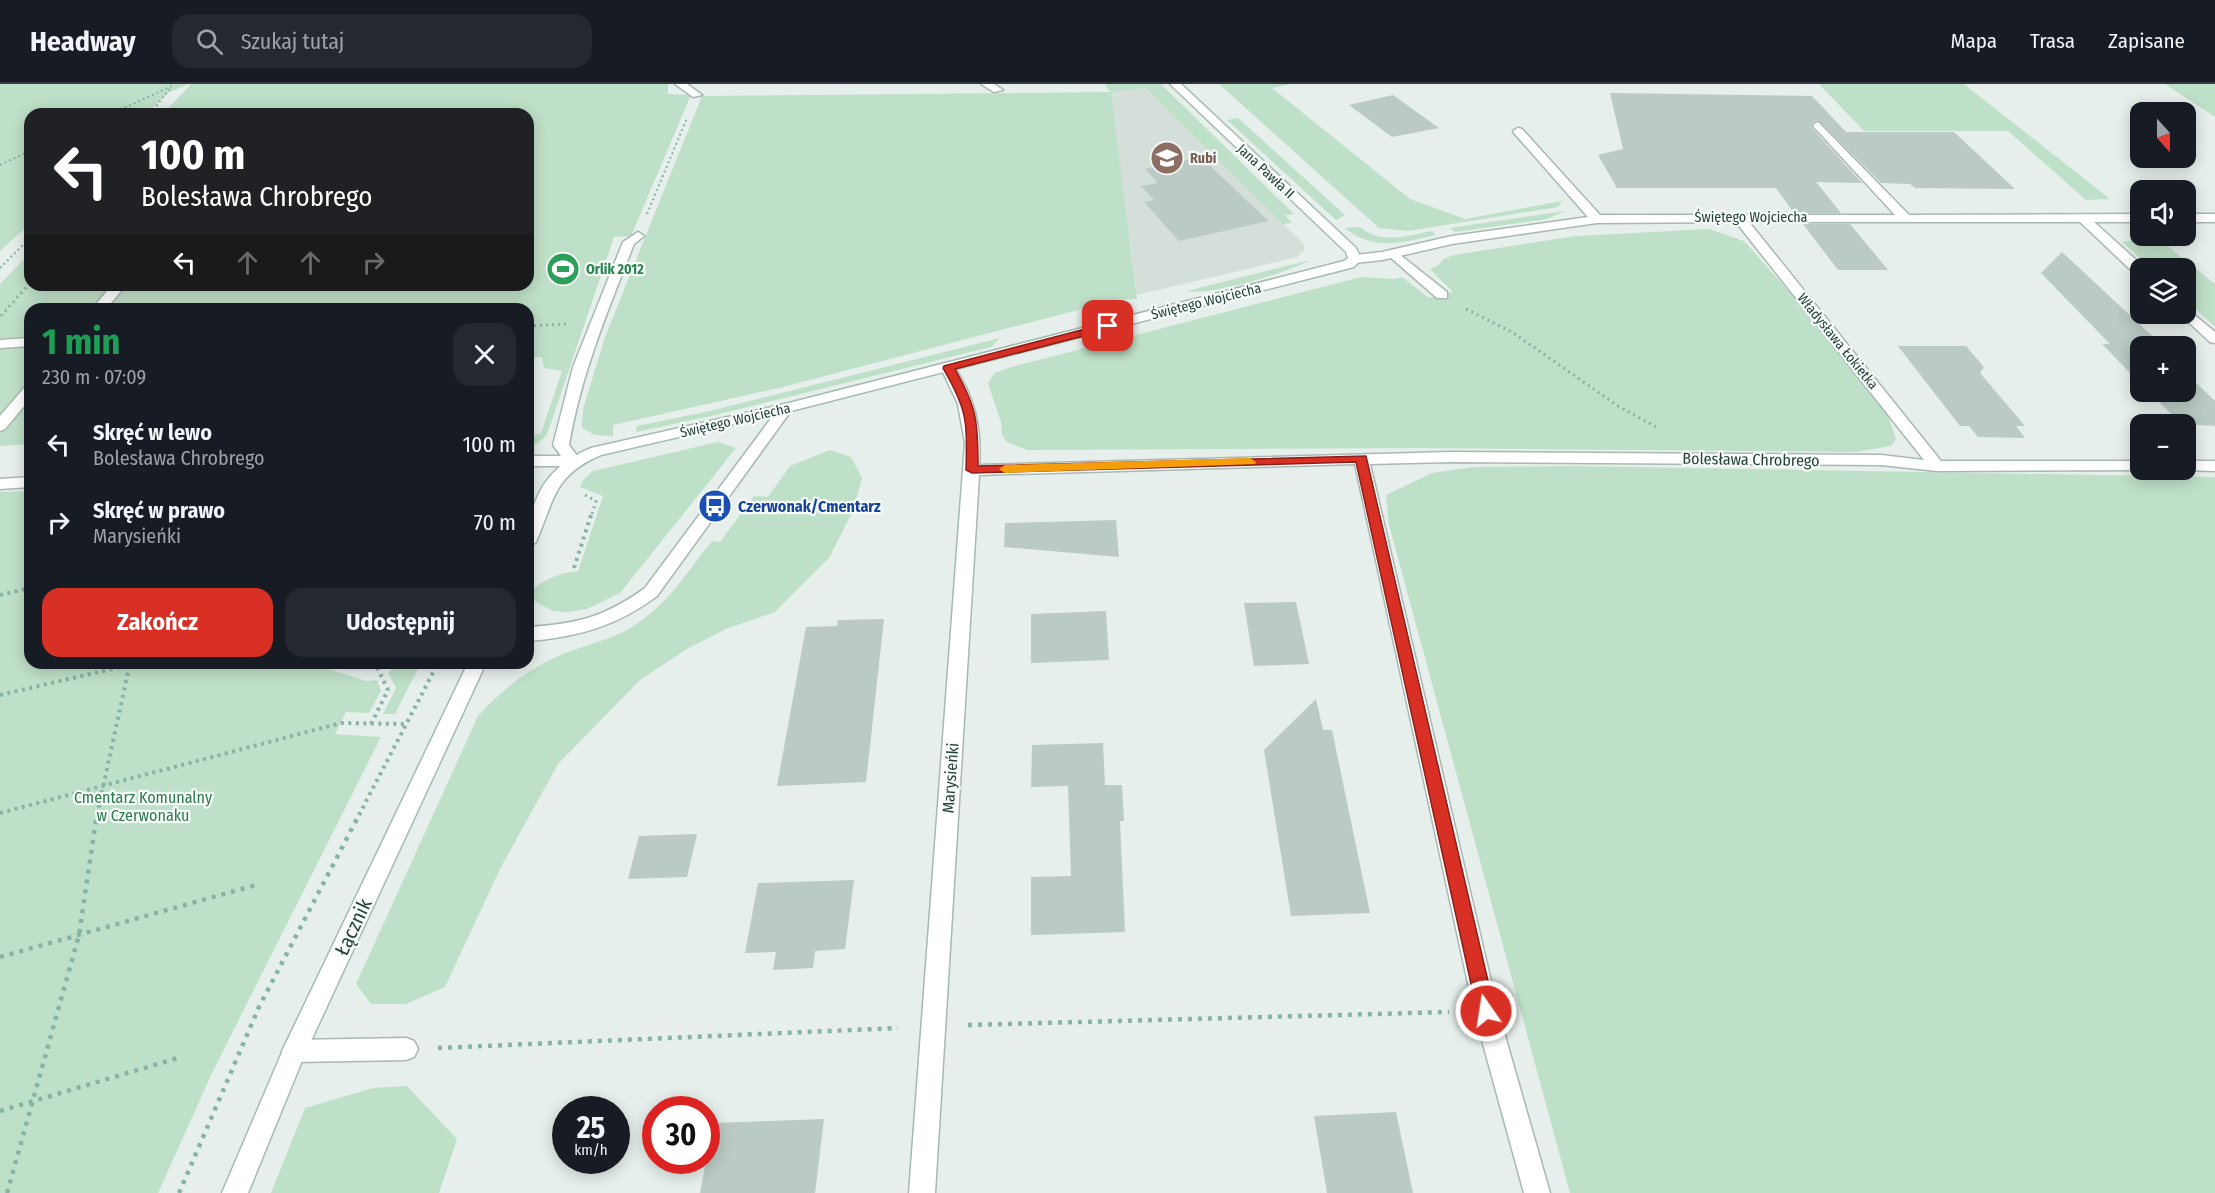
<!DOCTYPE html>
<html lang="pl">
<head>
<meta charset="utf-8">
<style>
	:root { --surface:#171b24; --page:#242831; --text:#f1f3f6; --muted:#9ea1a6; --line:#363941; --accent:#d93025 }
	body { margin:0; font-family:"Fira Sans Condensed",sans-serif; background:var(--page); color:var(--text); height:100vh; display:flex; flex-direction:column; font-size:22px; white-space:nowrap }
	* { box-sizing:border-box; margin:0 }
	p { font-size:20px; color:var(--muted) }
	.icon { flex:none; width:33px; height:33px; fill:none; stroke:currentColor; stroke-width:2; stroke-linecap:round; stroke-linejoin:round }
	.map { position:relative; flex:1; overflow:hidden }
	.panel { position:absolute; left:24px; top:219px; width:510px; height:366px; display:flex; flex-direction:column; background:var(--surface); border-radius:18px; box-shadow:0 3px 15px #0003 }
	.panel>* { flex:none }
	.hud { position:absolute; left:24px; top:24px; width:510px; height:183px; border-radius:18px; box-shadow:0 3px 15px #0003; background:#202124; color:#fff; overflow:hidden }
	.needle { width:39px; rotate:159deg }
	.tools { position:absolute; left:2130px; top:18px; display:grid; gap:12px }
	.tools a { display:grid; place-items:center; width:66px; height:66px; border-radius:12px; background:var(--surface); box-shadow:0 3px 15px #0003; font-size:30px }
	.speed { position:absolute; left:552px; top:1012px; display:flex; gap:12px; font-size:30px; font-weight:700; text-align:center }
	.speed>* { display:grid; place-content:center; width:78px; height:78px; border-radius:50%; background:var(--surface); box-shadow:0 3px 15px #0003; line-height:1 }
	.speed small { font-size:15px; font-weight:400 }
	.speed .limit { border:9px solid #d22; background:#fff; color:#111 }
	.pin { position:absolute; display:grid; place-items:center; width:51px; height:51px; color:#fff; margin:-26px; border-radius:12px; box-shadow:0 3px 9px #0006 }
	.me { position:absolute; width:66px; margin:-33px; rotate:347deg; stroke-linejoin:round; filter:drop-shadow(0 0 4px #0008) }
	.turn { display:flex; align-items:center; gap:21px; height:126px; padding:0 18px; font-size:27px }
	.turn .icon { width:78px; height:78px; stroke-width:2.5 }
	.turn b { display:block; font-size:42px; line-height:51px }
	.lanes { display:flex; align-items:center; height:57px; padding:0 18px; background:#0003; justify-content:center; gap:30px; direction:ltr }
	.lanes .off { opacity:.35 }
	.round { display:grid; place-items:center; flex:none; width:63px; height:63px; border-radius:18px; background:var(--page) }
	.head { display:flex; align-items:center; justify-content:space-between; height:102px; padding:0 18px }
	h1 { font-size:36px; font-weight:700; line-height:45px; color:#1e9e55 }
	.cta { display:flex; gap:12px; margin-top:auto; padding:12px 18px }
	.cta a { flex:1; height:69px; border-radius:18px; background:var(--accent); color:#fff; font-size:24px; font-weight:700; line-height:69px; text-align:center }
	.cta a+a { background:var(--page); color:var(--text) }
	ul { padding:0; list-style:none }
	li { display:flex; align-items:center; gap:18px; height:78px; padding:0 18px }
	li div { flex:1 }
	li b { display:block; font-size:22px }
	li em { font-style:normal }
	header { display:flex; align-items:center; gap:36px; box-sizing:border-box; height:84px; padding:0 30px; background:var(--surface); border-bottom:2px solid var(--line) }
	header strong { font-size:28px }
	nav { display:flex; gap:33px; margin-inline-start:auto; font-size:21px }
	.search { width:420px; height:54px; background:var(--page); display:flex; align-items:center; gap:15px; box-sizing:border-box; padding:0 21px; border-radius:18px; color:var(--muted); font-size:22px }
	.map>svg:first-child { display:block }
	.built { fill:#d4dfda }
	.green { fill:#bfe0c8 }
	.building { fill:#bbcac4 }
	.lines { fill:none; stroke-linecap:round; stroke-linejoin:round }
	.lane-casing { stroke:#a8b8b2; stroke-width:3 }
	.street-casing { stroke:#a8b8b2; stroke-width:3 }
	.secondary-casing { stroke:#a4bbb3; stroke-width:3 }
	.path-far3 { stroke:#86b3a5; stroke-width:2; stroke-dasharray:2 3; stroke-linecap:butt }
	.path-far2 { stroke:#86b3a5; stroke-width:3; stroke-dasharray:2 4; stroke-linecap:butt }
	.path-far1 { stroke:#86b3a5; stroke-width:4; stroke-dasharray:3 4.5; stroke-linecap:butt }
	.path { stroke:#86b3a5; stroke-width:4.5; stroke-dasharray:4 6; stroke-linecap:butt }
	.lane { fill:#fff; fill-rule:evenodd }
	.street { fill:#fff; fill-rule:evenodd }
	.secondary { fill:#fff; fill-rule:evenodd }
	.route { fill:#d93025; stroke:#8d1f18; stroke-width:1.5 }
	.slow { fill:#f59e0b }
	.labels { text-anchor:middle; stroke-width:4.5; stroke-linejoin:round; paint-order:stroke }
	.far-education-label { font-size:14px; font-weight:bold; fill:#785e54; stroke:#f7fbf9; text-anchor:start }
	.far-street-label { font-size:14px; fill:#24423a; stroke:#f7fbf9 }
	.far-leisure-label { font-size:14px; font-weight:bold; fill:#27864d; stroke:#f7fbf9; text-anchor:start }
	.street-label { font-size:16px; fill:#24423a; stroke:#f7fbf9 }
	.transit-label { font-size:16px; font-weight:bold; fill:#164399; stroke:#f7fbf9; text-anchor:start }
	.park-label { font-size:16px; fill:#2d7a4b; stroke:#f7fbf9 }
	.near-street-label { font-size:20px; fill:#24423a; stroke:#f7fbf9 }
</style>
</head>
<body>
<header>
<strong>Headway</strong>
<div class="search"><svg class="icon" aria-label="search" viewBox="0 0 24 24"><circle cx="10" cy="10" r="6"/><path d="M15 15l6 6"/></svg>Szukaj tutaj</div>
<nav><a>Mapa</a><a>Trasa</a><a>Zapisane</a></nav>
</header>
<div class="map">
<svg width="2215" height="1109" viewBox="0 0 2215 1109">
	<rect width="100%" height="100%" fill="#e6efeb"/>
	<path class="built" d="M1145,4L1304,160V167L1297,173L1137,211L1110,8Z"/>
	<path class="green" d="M0,0H189L168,9L146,30H30V140L0,167Z
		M191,0H668V10L691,11L631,152L614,153L549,345C545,355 538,360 528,364V353L541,349L562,287L544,284L542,273L528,274V225H30V360L0,362V200L30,169V201H528V30H163Z
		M1105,0H1161L1294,130L1285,131L1292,139L1283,140L1145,4L1111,8L1137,215H1120L779,304L613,341V352L595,351L582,344L583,325L605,253L702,12L1110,8Z
		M1219,0H1290L1272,4L1410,115L1465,135L1562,117L1558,123L1408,147L1379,144Z
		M1819,0H1964L2110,115L2086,116L2008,47H1864Z
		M2165,0H2215V33Z
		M1238,34L1345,131L1336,136L1227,36Z
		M1565,127L1547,135L1455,148L1450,144Z
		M1360,143C1381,161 1407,152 1432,147L1436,151C1404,158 1373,168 1345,144Z
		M1709,145L1744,157L1826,249L1888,332L1896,355L1891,362L1856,368L1424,364L1027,366L1007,358L1002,351L1001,338L988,299L995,289L1011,283L1361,193L1394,195L1402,193L1429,214L1453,208L1430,185L1439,181L1443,175L1454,171L1576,152Z
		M2132,149L2155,152L2215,200V243L2186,216V184H2151L2122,158L2130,157Z
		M1310,176C1290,188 1209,212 1187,207Z
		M1000,254L991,263L711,332L636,348L637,342L710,327Z
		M718,358L736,364L620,509L587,525L568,528L553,527L531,515V507C544,495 560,489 578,487L603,412L580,403L583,396L593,387Z
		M830,366L851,373L862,394L853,427L829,474L775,528L726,545L687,565L640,596L558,680L500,785L445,903L406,920H371L356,900L478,632C501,606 527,586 558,572C583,561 613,556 635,541C670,518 686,489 712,457L720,458L754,412L768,413L790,382Z
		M1573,382L2215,393V1109H1570L1389,441L1386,411L1432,389L1473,383Z
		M30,407V579H310L366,597L377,596L381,607L369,629L346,628L335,650L381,653L213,987L158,1109H0V408Z
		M398,579H421L395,630H383L396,604L388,589Z
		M407,1002L457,1055L439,1109H271L305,1024L373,1004Z"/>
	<path class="building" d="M1610,9L1812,12L1846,48H1954L2015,105L1915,104L1910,100L1881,99L1818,36L1811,40L1812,44L1862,99L1816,98L1841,129H1794L1776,104H1617L1598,71L1623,65Z
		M1393,11L1439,44L1392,53L1349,21Z
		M1201,73L1243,113L1269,137L1179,157L1144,118L1154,116L1141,102L1158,99L1145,85Z
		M1803,140H1850L1888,186H1838Z
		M2062,168L2163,262H2140V299L2102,260H2110L2041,189Z
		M1898,262H1966L1984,283L1980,289L2025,342H2016L2025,354L1978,353L1969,342H1960Z
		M2186,284L2197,295H2192L2215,317V342L2181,340L2149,308H2186Z
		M1116,436L1119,473L1004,463L1005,439Z
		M1296,518L1309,580L1254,582L1244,519Z
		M1106,527L1109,576L1031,579V530Z
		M884,535L866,698L777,702L806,543L837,542L838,536Z
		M1316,615L1323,646H1332L1370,829L1291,832L1264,666Z
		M1103,659L1105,701H1122L1124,737H1120L1125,848L1031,851V793L1071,792L1068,702L1031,703L1032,661Z
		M697,750L687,793L628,795L639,752Z
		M854,796L845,865L815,867L813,884L773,886L776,868L745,869L758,799Z
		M1396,1028L1413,1109H1327L1314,1032Z
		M824,1035L815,1109H700L713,1039Z"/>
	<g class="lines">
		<defs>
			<path id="lane" d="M675,0H687L702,11L693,13Z
				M638,148L644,152L634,160C608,226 581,290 569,361L581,377L573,382H528V372H561L553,361L573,283L623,158Z
				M1394,166L1447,208V214H1437L1390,173V167Z
				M112,201H126L106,225H92Z
				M30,254V262L0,264V256Z
				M30,302V315L5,345L0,347V332L25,303Z
				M786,320L793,324L657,512C617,542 578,553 528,557V543C577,540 605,533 645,504L781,321Z
				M30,393V403L0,405V395Z
				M406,954L414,957L418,965L414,973L406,976L294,978L286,975L282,967L286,959L294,956Z"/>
			<path id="street" d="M981,0H994L1003,6L994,8Z
				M1818,38L1909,131L2140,130V138H2094L2145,184H2140V191L2135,190L2080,138H1749L1941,377H2140V386H2145L1937,387L1881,381L1450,378L1370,380L1498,927L1550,1109H1524L1474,927L1355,380L979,391L935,1109H909L965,359L958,320L941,284L943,281H953C974,312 982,343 979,381L1450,368L1881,371L1924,376L1736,138L1597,139L1452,160L1382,176L1355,179L1349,175L1355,171L1382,168L1452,152L1588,133L1514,49L1513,47L1518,44L1522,45L1600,131H1895L1814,43L1813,41Z
				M2186,130H2215V138H2186Z
				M2186,224L2215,248V259L2210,258L2181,231L2186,230Z
				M2186,377H2215V387L2181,386H2186Z"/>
			<path id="secondary" d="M1170,0H1181L1356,164L1361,175L1354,183L791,327L601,371C554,391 555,414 536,458L528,464C528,415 546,383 591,364L785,320L1344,177L1348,174L1346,168Z
				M468,579H486L304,972L248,1109H222L286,959Z"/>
		</defs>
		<use href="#lane" class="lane-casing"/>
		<use href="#street" class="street-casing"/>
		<use href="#secondary" class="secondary-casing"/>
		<path class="path-far3" d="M111,30L172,2
			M150,30L171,3
			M0,81L30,67
			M647,130L687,34
			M0,184L30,154"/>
		<path class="path-far2" d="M1466,225L1512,248L1618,322L1658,344
			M1,232L30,199
			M528,242L566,240
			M585,411L596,417L592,430"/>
		<path class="path-far1" d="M574,484L592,428
			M0,511L30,504
			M0,611L129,581
			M371,640L388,606L375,579
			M0,729L341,639L405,640
			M97,731L130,579
			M359,731L438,579"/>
		<path class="path" d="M0,873L256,801
			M968,941L1449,928
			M438,964L898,944
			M0,1027L178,974
			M7,1109L79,851L97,729
			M179,1109L259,923L360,729"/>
		<use href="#lane" class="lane"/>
		<use href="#street" class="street"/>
		<use href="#secondary" class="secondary"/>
	</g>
	<path class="route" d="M1108,239L1111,240V245L955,285C977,324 978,338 978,382L1366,372L1495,927L1492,933L1486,935L1480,933L1477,927L1356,378L972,389L966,386C967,337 968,327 943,284L944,282Z"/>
	<path class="slow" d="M1250,374L1256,378L1255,380L1005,389L999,385L1005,381Z"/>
	<defs>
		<symbol id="school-disc" viewBox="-11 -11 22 22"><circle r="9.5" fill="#8d6e63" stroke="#f7fbf9"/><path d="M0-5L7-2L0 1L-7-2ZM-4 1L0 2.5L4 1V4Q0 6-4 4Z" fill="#fff"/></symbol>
		<symbol id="stadium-disc" viewBox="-11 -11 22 22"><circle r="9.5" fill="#2e9e5b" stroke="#f7fbf9"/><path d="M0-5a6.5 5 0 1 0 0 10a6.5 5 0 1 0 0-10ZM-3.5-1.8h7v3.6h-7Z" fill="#fff"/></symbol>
		<symbol id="bus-disc" viewBox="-11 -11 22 22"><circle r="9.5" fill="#1a4fb4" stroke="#f7fbf9"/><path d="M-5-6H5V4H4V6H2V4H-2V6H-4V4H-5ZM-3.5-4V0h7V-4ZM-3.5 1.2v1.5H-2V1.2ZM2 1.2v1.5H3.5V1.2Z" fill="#fff"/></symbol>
	</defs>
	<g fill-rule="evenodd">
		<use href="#school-disc" x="1148" y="55" width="38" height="38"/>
		<use href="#stadium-disc" x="544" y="166" width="38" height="38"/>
		<use href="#bus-disc" x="696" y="403" width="38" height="38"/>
	</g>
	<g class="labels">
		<g class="far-education-label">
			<text x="1190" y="79">Rubi</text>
		</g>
		<g class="far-street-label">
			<text transform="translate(1266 87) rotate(43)" y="5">Jana Pawła II</text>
			<text x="1751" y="138">Świętego Wojciecha</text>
			<text transform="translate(1206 217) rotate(-14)" y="5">Świętego Wojciecha</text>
			<text transform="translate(1838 257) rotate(51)" y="5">Władysława Łokietka</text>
			<text transform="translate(735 336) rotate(-13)" y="5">Świętego Wojciecha</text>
		</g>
		<g class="far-leisure-label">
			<text x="586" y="190">Orlik 2012</text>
		</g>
		<g class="street-label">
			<text transform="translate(1751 375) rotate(1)" y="6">Bolesława Chrobrego</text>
			<text transform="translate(950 694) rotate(-86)" y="6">Marysieńki</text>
		</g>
		<g class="transit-label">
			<text x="738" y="428">Czerwonak/Cmentarz</text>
		</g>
		<g class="park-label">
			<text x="143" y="719">Cmentarz Komunalny<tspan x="143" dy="18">w Czerwonaku</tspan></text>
		</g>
		<g class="near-street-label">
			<text transform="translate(353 843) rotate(-65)" y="7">Łącznik</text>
		</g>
	</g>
</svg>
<div class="tools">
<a><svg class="needle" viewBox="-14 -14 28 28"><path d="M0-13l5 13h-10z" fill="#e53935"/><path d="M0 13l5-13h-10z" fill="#9ea1a6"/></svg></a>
<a><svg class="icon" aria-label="sound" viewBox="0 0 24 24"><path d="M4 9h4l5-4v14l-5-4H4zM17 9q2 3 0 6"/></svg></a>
<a><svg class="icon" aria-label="layers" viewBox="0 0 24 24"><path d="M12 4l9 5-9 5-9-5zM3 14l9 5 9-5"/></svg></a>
<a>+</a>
<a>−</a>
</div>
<div class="speed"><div>25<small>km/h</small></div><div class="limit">30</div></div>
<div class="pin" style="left:1108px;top:242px;background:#d93025"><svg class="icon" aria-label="arrive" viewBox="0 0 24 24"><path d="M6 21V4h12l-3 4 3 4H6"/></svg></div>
<svg class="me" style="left:1486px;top:927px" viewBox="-20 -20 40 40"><circle r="17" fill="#d93025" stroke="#fff" stroke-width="3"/><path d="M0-11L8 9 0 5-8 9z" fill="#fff"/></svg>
<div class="hud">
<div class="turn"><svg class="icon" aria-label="left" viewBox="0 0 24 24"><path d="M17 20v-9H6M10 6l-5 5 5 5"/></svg><div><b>100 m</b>Bolesława Chrobrego</div></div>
<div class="lanes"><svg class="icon" aria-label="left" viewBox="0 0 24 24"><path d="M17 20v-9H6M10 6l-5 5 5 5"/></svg><svg class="icon off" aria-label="ahead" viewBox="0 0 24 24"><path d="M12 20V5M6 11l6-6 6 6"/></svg><svg class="icon off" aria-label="ahead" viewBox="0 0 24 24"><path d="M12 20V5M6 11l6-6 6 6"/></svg><svg class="icon off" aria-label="right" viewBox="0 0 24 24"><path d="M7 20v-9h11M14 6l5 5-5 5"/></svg></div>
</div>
<section class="panel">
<div class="head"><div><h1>1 min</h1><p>230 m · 07:09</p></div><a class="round"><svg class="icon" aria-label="close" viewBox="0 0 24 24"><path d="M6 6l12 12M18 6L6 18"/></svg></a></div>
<ul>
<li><svg class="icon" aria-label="left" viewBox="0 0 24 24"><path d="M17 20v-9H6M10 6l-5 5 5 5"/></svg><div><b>Skręć w lewo</b><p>Bolesława Chrobrego</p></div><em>100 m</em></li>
<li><svg class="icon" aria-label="right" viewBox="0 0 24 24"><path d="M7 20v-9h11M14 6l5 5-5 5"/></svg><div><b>Skręć w prawo</b><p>Marysieńki</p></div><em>70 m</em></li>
</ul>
<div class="cta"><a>Zakończ</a><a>Udostępnij</a></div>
</section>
</div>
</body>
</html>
